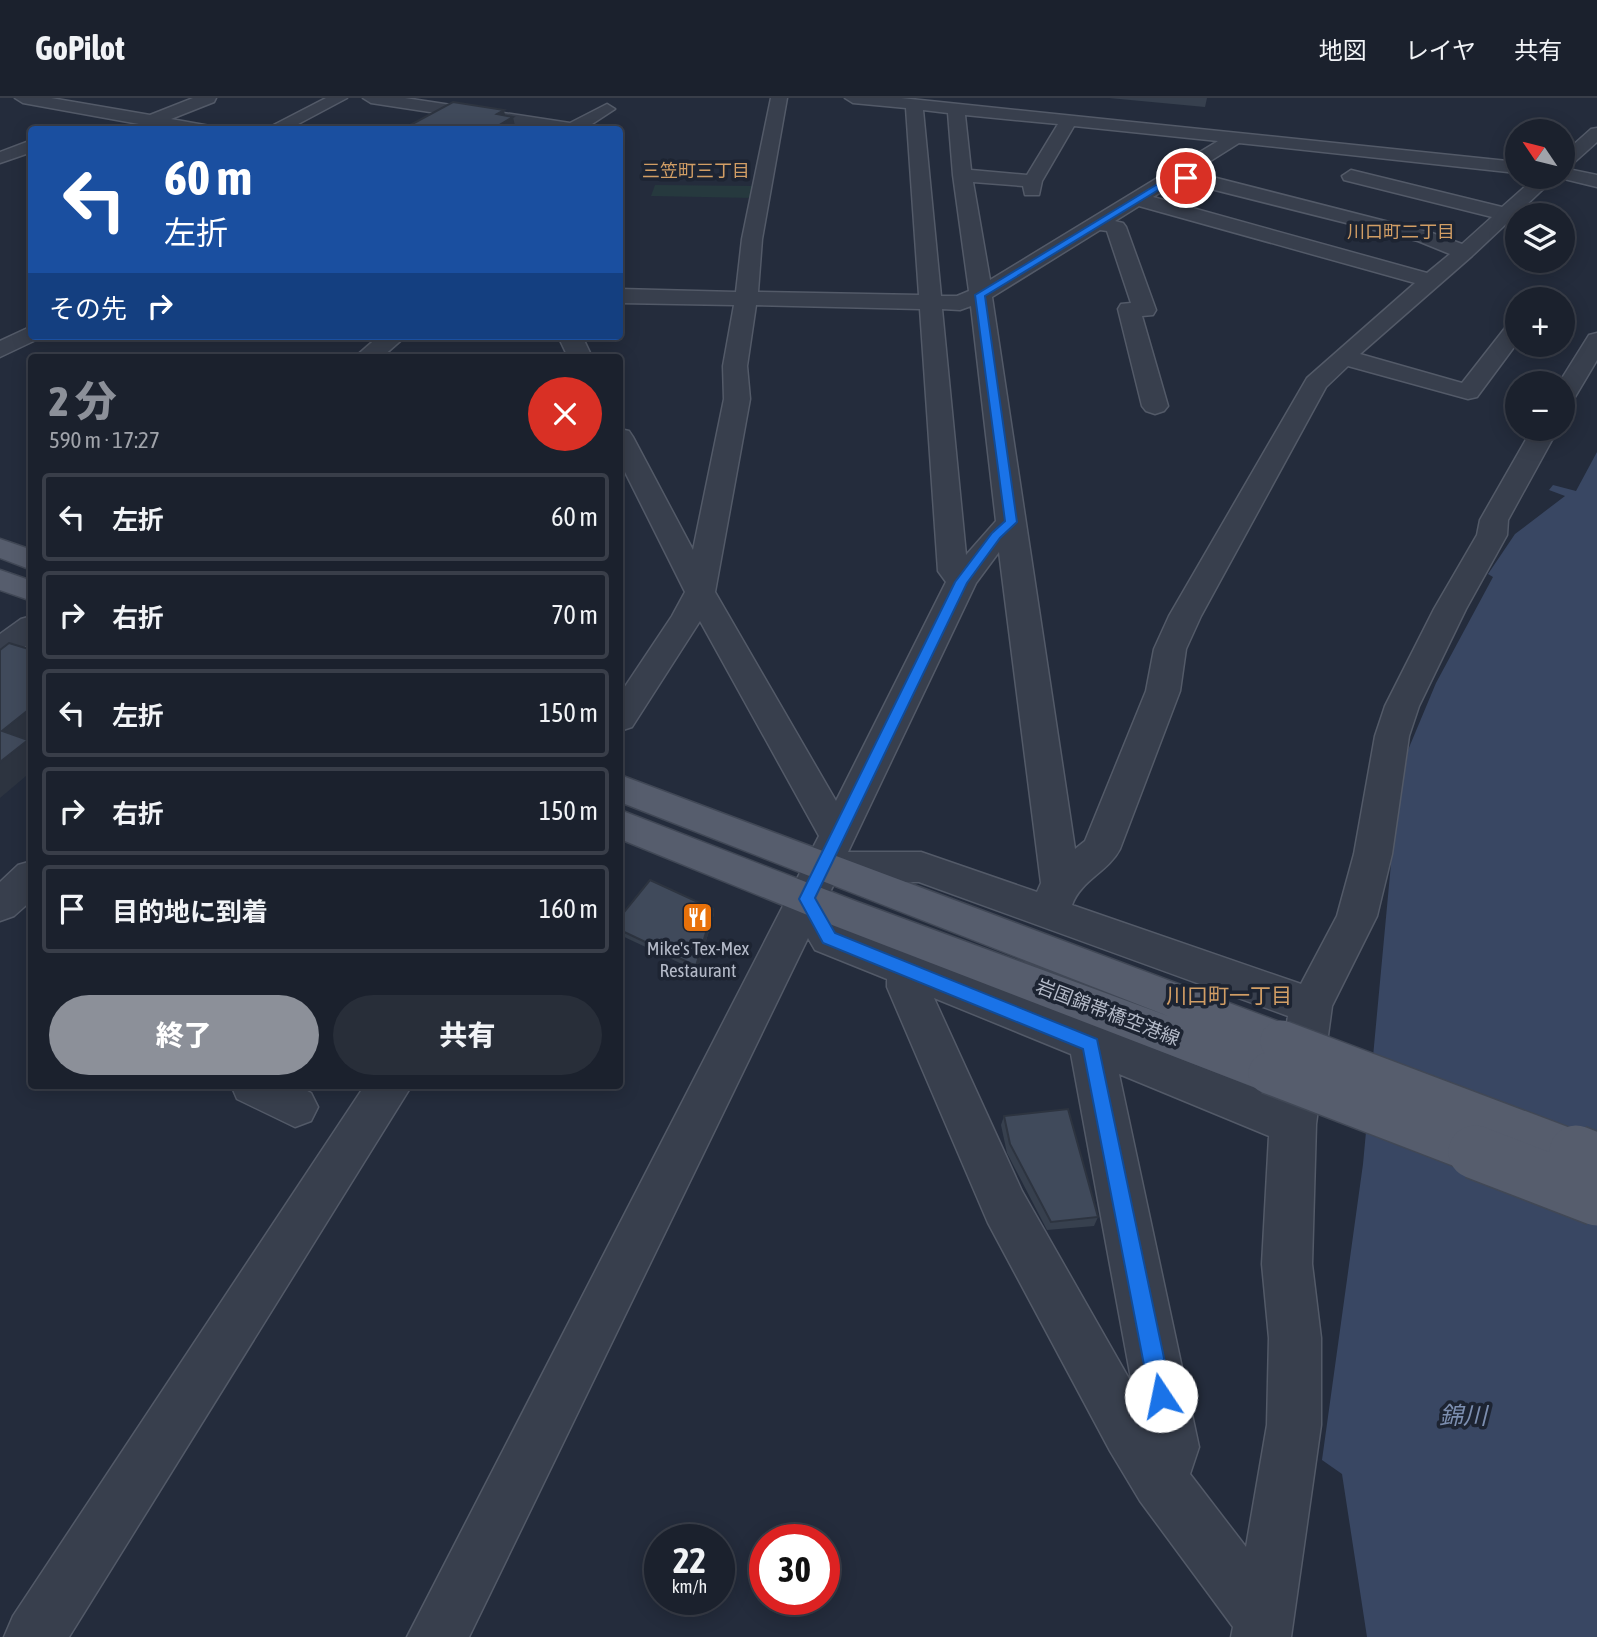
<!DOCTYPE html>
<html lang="ja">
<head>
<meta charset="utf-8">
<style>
	:root { --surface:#1b212d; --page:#282e39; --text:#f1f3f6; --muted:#a0a3aa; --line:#393e49; --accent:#8c9099 }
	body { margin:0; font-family:"Asap Condensed","Noto Sans JP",sans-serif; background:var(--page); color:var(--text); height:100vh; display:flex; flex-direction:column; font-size:26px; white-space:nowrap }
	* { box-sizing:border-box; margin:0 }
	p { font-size:23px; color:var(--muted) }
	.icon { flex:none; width:38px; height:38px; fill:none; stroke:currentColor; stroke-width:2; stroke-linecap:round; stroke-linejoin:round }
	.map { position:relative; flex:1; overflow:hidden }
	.details { position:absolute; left:28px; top:256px; width:595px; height:735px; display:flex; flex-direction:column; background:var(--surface); border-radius:7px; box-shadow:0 4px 18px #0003,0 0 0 2px var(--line) }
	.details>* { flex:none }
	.hud { position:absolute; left:28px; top:28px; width:595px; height:214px; border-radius:7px; box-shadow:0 4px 18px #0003,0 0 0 2px var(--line); background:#1a4fa0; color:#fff; overflow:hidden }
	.needle { width:46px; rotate:305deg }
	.buttons { position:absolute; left:1505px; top:21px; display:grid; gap:14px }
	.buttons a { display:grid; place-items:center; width:70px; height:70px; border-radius:50%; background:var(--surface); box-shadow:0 4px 18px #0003,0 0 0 2px var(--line); font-size:35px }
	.speed { position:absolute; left:644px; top:1426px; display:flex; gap:14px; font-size:35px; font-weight:700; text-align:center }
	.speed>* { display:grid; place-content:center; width:91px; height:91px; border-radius:50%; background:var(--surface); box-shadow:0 4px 18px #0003,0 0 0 2px var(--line); line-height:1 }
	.speed small { font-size:18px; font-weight:400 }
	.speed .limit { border:10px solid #d22; background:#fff; color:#111 }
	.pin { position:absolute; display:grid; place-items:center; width:60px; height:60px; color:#fff; margin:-30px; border:4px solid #fff; border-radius:50%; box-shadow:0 2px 7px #0007 }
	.me { position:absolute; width:77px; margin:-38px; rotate:349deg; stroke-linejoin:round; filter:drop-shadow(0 0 5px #0008) }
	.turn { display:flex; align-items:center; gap:24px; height:147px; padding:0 21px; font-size:32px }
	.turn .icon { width:91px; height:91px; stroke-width:2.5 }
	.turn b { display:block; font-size:49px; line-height:60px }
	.then { display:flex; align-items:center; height:66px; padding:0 21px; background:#0003; gap:14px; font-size:26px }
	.round { display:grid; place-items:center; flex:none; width:74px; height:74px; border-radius:37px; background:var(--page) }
	.summary { display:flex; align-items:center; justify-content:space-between; height:119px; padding:0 21px }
	h1 { font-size:42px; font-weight:800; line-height:52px; color:var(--accent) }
	.cta { display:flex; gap:14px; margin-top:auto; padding:14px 21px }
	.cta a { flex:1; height:80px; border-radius:42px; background:var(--accent); color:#fff; font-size:28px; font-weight:800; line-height:80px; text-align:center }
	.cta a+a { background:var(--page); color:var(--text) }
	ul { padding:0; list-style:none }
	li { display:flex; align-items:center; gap:21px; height:88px; margin:0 14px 10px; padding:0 7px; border:4px solid var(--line); border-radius:7px }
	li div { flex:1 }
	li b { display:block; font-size:26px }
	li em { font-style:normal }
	header { display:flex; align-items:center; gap:42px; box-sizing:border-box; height:98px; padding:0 35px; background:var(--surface); border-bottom:2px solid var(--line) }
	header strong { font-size:33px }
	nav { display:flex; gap:38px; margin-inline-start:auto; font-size:24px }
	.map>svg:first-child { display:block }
	.green { fill:#26393e }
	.water { fill:#394763 }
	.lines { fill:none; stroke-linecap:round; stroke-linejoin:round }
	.minor-casing { stroke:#535a68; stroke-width:3 }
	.major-casing { stroke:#414856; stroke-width:3 }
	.minor { fill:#383f4d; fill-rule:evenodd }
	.major { fill:#565d6d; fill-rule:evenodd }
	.major-bridge-far1-casing { stroke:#414856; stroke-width:44; stroke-linecap:butt }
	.major-bridge-casing { stroke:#414856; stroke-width:56; stroke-linecap:butt }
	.major-bridge-far1 { stroke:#565d6d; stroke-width:41 }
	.major-bridge { stroke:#565d6d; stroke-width:53 }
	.wall { fill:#37404e }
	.shaded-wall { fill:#2d3440 }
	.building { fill:#404a5b; stroke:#2d3440; stroke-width:2 }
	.route { fill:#1a73e8; stroke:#114b97; stroke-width:2 }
	.labels { text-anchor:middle; stroke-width:7; stroke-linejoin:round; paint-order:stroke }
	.far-neighbourhood-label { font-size:18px; fill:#d29e65; stroke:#1d2432 }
	.poi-label { font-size:19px; fill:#b4bac8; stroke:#1d2432 }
	.street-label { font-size:19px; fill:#b4bac8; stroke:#1d2432 }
	.neighbourhood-label { font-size:21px; fill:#d29e65; stroke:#1d2432 }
	.near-water-label { font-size:24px; font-style:italic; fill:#7c8eaf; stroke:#1d2432 }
</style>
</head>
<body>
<header>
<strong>GoPilot</strong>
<nav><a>地図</a><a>レイヤ</a><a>共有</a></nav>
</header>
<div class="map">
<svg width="1597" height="1539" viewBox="0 0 1597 1539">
	<rect width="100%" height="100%" fill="#242c3c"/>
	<path class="green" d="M655,87L757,88L754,100L651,98Z"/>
	<path class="water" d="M1597,354V1539H1367L1342,1376L1322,1362L1363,1066L1392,755L1408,652L1436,585L1493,479L1488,476L1515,436L1565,398L1549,392L1553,387L1576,393Z"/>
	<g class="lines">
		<defs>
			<path id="minor" d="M15,0H51L150,17L193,0H216L214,4L171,21L210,28L212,32H172L23,5Z
				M326,0H347L287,32H264Z
				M363,0H405L570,25L607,6L615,11L583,32H547L371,5Z
				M771,0H787L762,141L758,194L919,197L906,10L853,5L845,0H901L1517,64V75L1239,45L1193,74L1432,135L1462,146L1492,119L1344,82L1342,78L1351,72L1502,109L1536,79H1563V56L1591,31L1597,30V44L1569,69L1563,70L1597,77V89L1556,79L1472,158L1360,256L1462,285L1509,225L1517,223V245L1477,299L1468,301L1348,268L1326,289L1201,518L1186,551L1180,593L1120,751C1108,774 1081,782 1072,807L1301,886L1337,818L1354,756L1375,638L1385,608L1434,511L1477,437L1480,422L1532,331H1558L1508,422L1507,437L1466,511L1419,608L1409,638L1392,756L1377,818L1332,908L1316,1026L1312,1166L1321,1240V1327L1291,1539H1231L1233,1529L1140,1403L1110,1353L988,1125L887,889V881L815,852L808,840L469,1539H407L819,738L700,523L632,629L620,633V596L672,518L685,494L620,364V331L629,333L633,339L693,452L724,301L723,268L734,207L620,205V191L736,194L742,141ZM923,12L948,15L953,77L969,193L957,198H941ZM965,17L1058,26L1027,77L971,72ZM1074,28L1218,43L990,182L973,84L1023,88L1025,97H1039L1042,83ZM1179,83L1418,143L1450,156L1427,175L1153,99ZM1139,108L1415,185L1307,280L1169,518L1154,551L1146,593L1085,743L1075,751L992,199L1100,132L1107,133L1131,205L1121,206L1118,211L1142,308L1146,313L1155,316L1164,313L1168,308L1142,218L1153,217L1156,212L1126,129L1123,125L1115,123ZM756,207L920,211L938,473L946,484L836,703L715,494L750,301L747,268ZM971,208L996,423L966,457L942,211L960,212ZM999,454L1041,785L1037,794L921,754H848L976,485ZM835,784H919L1288,918L1275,998L843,828L827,800ZM934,900L1071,956L1132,1286L1022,1093ZM1119,976L1269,1038L1262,1166L1269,1240L1267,1327L1246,1449L1190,1376L1199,1349Z
				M32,42V54L0,65V54Z
				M32,228V238H42L40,240L0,259V243Z
				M1597,235V262L1572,304L1563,306V285H1559L1589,237Z
				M379,238H406L382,259H355Z
				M558,238H582L592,259H568Z
				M32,518V544L11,558L0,561V536L21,521Z
				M32,763V802L14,818L0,823V784L18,767Z
				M231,987H296L311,995L318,1009L311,1023L295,1029L237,1001Z
				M365,987H412L69,1539H4L13,1518Z"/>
			<path id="major" d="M0,441L32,452V472L0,460Z
				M0,472L32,483V503L0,492Z
				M620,677L1296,930L1303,943L1296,956L1284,961L1291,975L1285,989L1269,995L827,825L620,741V712L855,803L1168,918L620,704Z"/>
		</defs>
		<use href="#minor" class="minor-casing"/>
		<use href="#major" class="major-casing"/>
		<use href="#minor" class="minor"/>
		<use href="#major" class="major"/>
		<defs>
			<path id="major-bridge-far1" d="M1281,943L1581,1056
				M1269,975L1480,1056"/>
			<path id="major-bridge" d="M1475,1054L1597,1101
				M1576,1054L1597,1062"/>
		</defs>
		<use href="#major-bridge-far1" class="major-bridge-far1-casing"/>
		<use href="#major-bridge" class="major-bridge-casing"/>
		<use href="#major-bridge-far1" class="major-bridge-far1"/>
		<use href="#major-bridge" class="major-bridge"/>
	</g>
	<path class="wall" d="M1109,0H1207L1205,9Z
		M714,816L697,873L620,837V819Z
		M1004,1018L1098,1119L1094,1128L1047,1132L1007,1055L1001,1027Z"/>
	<path class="shaded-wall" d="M504,12L506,23L513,19L516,32H491L497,16Z
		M32,609V643L30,645L32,647V673L0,700V664L2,633Z
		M713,811L714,816L697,873L696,868Z"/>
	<path class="building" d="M453,4L504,12L497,16L513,19L491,32H401Z
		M9,545L32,552V609L2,633L28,642L0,664V552Z
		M650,782L713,811L696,868L620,832V819Z
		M1068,1011L1098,1119L1051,1124L1010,1046L1004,1018Z"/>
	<path class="route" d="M1174,76L1190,80L1186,82L1178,80L985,198L1017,424L1000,440L967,485L815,800L835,835L1097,941L1172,1298L1169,1306L1161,1310L1153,1306L1150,1298L1083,951L823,845L799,801L955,484L992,435L1005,423L975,197Z"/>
	<defs>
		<symbol id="restaurant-square" viewBox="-11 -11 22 22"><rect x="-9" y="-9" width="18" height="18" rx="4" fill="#e8710a" stroke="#1d2432"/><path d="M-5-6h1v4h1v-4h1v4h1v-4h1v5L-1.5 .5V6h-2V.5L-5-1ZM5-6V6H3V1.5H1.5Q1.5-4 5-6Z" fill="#fff"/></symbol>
	</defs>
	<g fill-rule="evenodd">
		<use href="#restaurant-square" x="680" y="802" width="35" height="35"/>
	</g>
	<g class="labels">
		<g class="far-neighbourhood-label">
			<text x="696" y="79">三笠町三丁目</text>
			<text x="1401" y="140">川口町二丁目</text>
		</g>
		<g class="poi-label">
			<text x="698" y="857">Mike's Tex-Mex<tspan x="698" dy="22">Restaurant</tspan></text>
		</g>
		<g class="street-label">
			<text transform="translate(1108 914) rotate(21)" y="7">岩国錦帯橋空港線</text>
		</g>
		<g class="neighbourhood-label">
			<text x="1229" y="905">川口町一丁目</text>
		</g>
		<g class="near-water-label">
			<text x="1463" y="1326">錦川</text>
		</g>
	</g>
</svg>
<div class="buttons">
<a><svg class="needle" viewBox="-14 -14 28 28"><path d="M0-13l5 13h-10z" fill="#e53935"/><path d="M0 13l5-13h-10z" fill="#a0a3aa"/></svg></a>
<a><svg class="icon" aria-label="layers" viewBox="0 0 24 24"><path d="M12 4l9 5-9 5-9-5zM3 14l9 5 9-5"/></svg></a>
<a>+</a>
<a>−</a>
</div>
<div class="speed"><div>22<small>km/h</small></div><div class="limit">30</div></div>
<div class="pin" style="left:1186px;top:80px;background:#d93025"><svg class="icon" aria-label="arrive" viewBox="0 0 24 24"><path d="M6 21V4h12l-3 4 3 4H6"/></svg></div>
<svg class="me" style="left:1161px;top:1298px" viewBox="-20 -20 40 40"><circle r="19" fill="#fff"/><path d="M0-13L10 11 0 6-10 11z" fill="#1a73e8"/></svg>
<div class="hud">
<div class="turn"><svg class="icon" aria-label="left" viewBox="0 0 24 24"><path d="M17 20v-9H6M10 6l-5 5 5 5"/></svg><div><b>60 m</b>左折</div></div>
<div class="then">その先<svg class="icon" aria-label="right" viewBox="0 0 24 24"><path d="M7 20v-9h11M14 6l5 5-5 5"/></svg></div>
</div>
<section class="details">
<div class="summary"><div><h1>2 分</h1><p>590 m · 17:27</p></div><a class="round" style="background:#d93025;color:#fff"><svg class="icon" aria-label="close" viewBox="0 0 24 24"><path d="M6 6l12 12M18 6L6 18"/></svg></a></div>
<ul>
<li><svg class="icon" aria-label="left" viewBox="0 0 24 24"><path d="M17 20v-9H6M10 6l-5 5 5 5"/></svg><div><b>左折</b></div><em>60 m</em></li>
<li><svg class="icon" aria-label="right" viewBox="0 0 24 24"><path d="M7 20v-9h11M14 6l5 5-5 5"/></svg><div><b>右折</b></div><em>70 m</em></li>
<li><svg class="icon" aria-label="left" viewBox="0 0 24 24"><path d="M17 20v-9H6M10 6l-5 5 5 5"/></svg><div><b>左折</b></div><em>150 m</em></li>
<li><svg class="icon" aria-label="right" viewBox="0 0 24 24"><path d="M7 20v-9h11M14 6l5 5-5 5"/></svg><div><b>右折</b></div><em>150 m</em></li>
<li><svg class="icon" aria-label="arrive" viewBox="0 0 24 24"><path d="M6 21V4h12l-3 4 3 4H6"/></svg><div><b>目的地に到着</b></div><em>160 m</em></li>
</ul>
<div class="cta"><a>終了</a><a>共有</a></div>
</section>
</div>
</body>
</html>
